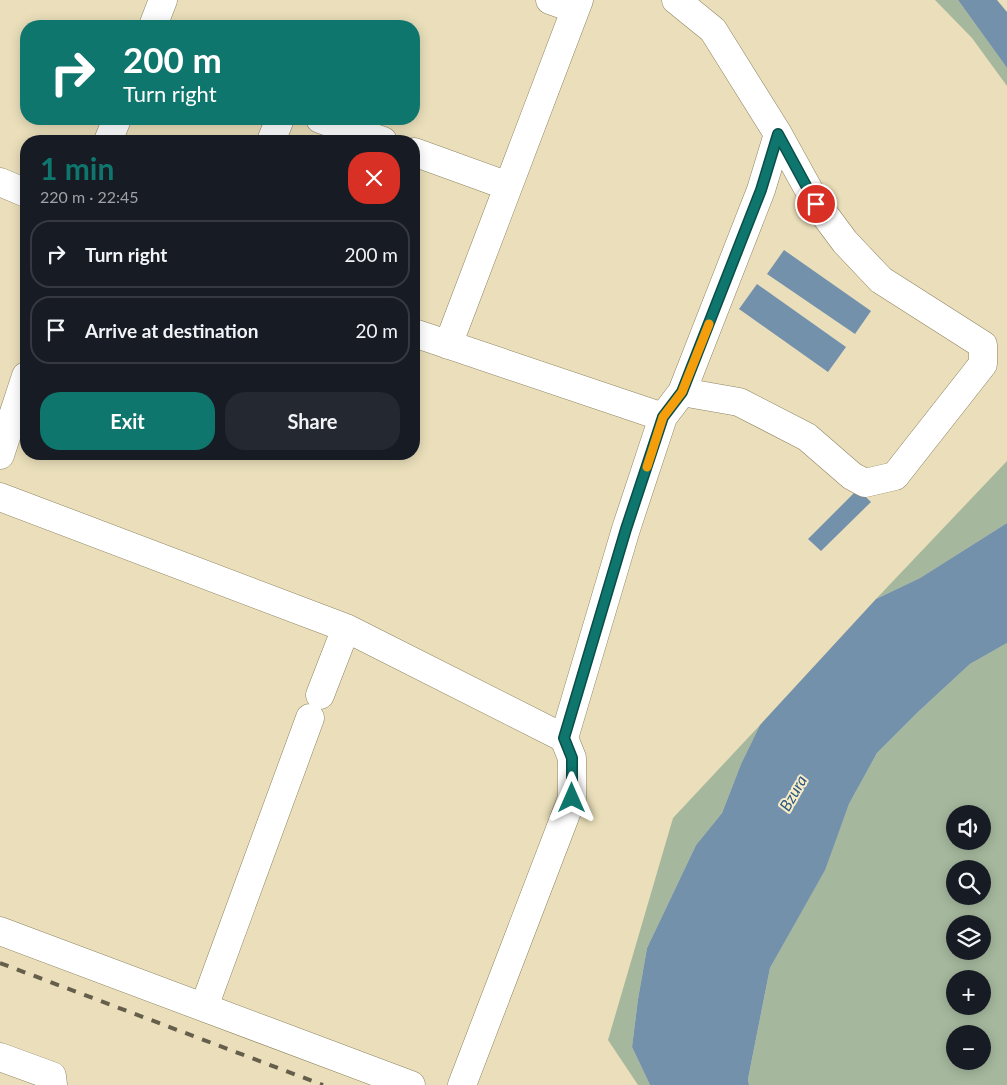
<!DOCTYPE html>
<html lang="en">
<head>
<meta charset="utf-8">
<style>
	:root { --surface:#171b24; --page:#242831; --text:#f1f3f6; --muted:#9ea1a6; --line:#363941; --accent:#0f766e }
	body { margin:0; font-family:Lato,sans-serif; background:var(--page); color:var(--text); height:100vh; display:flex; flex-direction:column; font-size:19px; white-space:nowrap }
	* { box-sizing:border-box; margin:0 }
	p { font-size:16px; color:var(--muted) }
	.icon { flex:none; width:28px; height:28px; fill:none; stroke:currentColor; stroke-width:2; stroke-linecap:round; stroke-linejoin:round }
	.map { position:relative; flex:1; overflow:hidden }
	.panel { position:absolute; left:20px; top:135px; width:400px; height:325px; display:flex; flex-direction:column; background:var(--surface); border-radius:20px; box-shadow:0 2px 12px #0003 }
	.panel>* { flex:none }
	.banner { position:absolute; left:20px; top:20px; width:400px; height:105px; border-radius:20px; box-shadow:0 2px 12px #0003; background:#0f766e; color:#fff; overflow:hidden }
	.controls { position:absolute; left:946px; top:805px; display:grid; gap:10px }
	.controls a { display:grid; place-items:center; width:45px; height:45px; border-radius:50%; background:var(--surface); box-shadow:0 2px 12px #0003; font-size:25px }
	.pin { position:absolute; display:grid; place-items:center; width:42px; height:42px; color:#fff; margin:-21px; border:2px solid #fff; border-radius:50%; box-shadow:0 1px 5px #0007 }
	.me { position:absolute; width:55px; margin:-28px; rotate:0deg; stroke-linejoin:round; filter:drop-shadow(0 0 4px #0008) }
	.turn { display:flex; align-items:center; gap:18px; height:105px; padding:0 20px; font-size:22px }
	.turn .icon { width:65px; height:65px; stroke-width:2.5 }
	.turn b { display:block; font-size:35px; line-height:42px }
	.round { display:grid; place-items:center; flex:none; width:52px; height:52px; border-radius:20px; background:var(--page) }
	.headline { display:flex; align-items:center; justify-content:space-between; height:85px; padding:0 20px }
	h1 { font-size:30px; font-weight:700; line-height:38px; color:var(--accent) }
	.primary-button { display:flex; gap:10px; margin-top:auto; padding:10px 20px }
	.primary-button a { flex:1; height:58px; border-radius:20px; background:var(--accent); color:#fff; font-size:20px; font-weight:700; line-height:58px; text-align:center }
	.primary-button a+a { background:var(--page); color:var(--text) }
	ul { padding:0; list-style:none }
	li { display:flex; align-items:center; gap:15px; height:68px; margin:0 10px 8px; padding:0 10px; border:2px solid var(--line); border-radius:20px }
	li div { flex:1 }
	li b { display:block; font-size:19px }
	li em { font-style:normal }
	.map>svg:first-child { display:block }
	.green { fill:#a5b89d; fill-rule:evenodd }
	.water { fill:#7491ac }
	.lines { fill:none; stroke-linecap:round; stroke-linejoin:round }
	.minor-casing { stroke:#8e8462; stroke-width:29 }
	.minor { stroke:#fff; stroke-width:28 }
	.rail { stroke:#655e4a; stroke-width:4; stroke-dasharray:9 9; stroke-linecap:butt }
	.route-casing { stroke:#0a4d48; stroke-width:12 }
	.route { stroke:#0f766e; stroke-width:9 }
	.slow { stroke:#f59e0b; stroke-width:9 }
	.labels { text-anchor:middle; stroke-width:4; stroke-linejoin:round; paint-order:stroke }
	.water-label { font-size:16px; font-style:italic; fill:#2a587f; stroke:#f7ecc7 }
</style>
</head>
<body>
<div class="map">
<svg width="1007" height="1085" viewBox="0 0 1007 1085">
	<rect width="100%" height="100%" fill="#eadfba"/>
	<path class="green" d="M935,0H958L1007,68V86L972,38Z
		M1007,461V523L920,578L876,599Z
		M1007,643V1085H749L748,1079L770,968L824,870L849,804L877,753L918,712L970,664ZM955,814H982V841H955ZM955,869H982V896H955ZM955,924H982V951H955ZM955,979H982V1006H955ZM955,1034H982V1061H955Z
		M760,725L741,764L722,813L696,845L647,948L638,999L632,1047L650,1085H638L608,1040L673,818Z"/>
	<path class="water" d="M958,0H997L1007,12V68Z
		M784,250L871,311L855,334L767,274Z
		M757,284L846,347L828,372L739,309Z
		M858,489L871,502L821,551L808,539Z
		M1007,523V643L970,664L918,712L877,753L849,804L825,870L770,968L748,1079L749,1085H650L632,1047L638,999L647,948L696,845L722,813L741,764L760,725L876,599L920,578Z"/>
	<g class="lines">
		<defs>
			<path id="minor" d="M550,0L575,9
				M676,0L713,30L778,134L816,203L845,242L881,280L983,345V364L895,476L865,483L852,476L807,437L739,402L682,392
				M153,26L163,0
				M320,119L383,141
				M108,141L117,119
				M271,141L280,119
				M414,152L508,186
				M0,182L26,193
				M414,333L663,417
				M448,345L579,0
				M0,455L26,376
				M0,497L346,628L564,738L572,758V798L462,1085
				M320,695L346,628
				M564,738L626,529L663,417L682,392L761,190L778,134
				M0,931L411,1085
				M204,1007L310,718
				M0,1057L52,1076L53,1085"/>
		</defs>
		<use href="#minor" class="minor-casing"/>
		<use href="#minor" class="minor"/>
		<path class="rail" d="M0,963L323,1085"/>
	</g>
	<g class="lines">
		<defs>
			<path id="route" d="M572,798V758L564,738L626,529L663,417L682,392L761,190L778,134L816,204"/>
		</defs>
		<use href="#route" class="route-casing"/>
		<use href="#route" class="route"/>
		<path class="slow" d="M647,467L663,417L682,392L709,324"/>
	</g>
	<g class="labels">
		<g class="water-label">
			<text transform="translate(793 793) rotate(-60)" y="6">Bzura</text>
		</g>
	</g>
</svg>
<div class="controls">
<a><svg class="icon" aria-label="sound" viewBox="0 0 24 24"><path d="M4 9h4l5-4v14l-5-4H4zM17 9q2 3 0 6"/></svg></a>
<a><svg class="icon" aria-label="search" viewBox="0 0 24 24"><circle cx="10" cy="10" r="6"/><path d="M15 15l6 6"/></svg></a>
<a><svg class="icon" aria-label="layers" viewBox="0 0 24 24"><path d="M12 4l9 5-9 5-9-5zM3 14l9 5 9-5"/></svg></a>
<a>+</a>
<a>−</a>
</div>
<div class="pin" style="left:816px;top:204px;background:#d93025"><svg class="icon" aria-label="arrive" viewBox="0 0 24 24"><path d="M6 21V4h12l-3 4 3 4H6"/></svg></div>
<svg class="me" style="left:572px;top:798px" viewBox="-20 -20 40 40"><path d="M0-17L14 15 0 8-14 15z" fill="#0f766e" stroke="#fff" stroke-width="4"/></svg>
<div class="banner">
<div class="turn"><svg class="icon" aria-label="right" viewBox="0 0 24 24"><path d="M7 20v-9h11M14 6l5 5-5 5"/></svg><div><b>200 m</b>Turn right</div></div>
</div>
<section class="panel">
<div class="headline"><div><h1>1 min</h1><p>220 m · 22:45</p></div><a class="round" style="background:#d93025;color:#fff"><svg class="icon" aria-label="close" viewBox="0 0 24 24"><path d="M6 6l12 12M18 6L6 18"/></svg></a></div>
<ul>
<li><svg class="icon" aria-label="right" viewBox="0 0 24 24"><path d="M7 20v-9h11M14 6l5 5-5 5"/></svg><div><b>Turn right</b></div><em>200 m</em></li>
<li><svg class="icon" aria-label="arrive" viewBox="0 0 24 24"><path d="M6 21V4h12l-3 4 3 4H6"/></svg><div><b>Arrive at destination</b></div><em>20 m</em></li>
</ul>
<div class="primary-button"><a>Exit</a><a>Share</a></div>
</section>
</div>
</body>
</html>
